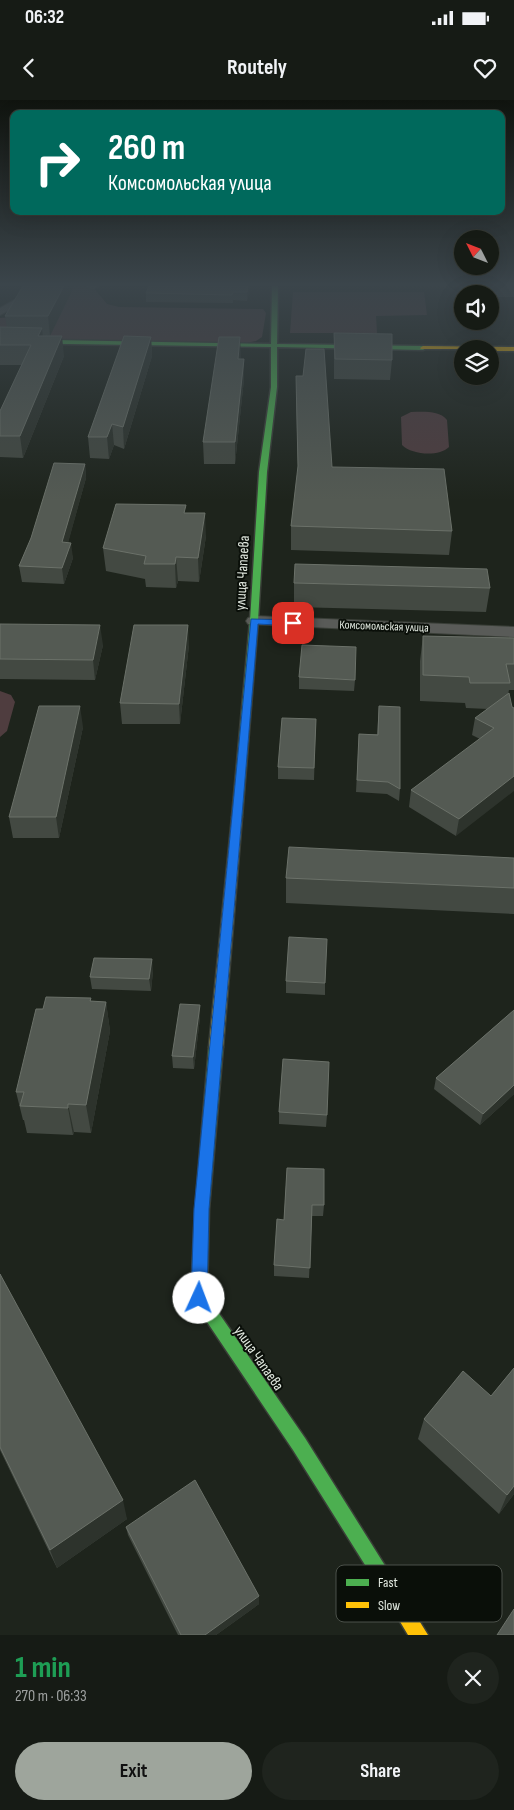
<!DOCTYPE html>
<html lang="en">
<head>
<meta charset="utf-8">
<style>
	:root { --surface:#161b15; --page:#1f241e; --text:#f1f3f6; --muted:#9ea1a0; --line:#353934; --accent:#9ea59c }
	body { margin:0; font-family:"Sofia Sans Condensed",sans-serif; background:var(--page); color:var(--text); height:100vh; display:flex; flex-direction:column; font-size:19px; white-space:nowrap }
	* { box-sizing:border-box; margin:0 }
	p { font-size:16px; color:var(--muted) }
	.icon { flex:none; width:28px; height:28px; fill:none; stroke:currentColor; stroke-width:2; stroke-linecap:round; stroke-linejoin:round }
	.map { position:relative; height:1535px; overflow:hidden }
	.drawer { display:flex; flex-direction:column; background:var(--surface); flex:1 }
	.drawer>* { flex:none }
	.banner { position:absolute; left:10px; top:10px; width:495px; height:105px; border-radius:10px; box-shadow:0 5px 20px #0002,0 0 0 1px var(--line); background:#00695c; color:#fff; overflow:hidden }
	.needle { width:32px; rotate:312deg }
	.controls { position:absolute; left:454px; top:130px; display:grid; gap:10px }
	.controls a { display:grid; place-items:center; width:45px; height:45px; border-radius:50%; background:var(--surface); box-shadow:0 5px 20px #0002,0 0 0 1px var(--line); font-size:25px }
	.pin { position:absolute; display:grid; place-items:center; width:42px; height:42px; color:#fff; margin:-21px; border-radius:10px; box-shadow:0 2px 8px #0006 }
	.me { position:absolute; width:55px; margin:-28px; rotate:2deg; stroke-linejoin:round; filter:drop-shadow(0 0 4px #0008) }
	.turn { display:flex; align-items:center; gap:18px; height:105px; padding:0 15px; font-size:22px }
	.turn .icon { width:65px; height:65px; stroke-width:2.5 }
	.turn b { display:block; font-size:35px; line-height:42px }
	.round { display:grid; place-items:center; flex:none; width:52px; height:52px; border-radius:26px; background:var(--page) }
	.summary { display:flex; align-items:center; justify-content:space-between; height:85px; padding:0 15px }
	h1 { font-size:30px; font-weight:700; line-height:38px; color:#1e9e55 }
	.button { display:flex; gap:10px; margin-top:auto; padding:10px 15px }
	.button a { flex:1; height:58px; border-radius:30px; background:var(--accent); color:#111; font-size:20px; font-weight:700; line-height:58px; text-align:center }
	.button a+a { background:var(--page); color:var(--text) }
	.status { display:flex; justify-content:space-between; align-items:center; height:35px; padding:0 25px; background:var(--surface); direction:ltr }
	.status svg { height:14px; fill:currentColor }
	header { display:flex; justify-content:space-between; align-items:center; height:65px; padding:0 15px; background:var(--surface); font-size:22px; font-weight:700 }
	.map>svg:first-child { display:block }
	.green { fill:#4f3d3f }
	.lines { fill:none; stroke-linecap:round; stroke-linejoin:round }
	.street-casing { stroke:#3a3f38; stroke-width:2 }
	.fast-casing { stroke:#3a3f38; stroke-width:3 }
	.slow-casing { stroke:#3a3f38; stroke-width:3 }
	.street { fill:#595b58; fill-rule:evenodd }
	.fast { fill:#4caf50; fill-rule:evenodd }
	.slow { fill:#ffc107; fill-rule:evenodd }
	.wall { fill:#434942 }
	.shaded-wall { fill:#2d332c }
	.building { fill:#545a53; stroke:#6b7169 }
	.route { fill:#1a73e8; stroke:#114b97 }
	.labels { text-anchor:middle; stroke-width:4; stroke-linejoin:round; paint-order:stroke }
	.far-street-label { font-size:12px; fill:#e3eae1; stroke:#0a0f09 }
	.street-label { font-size:15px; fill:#e3eae1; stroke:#0a0f09 }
	.key { fill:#0a0f09; stroke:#4b514a; stroke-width:1 }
	.key-label { font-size:14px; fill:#e3eae1 }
</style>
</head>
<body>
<div class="status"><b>06:32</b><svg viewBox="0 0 49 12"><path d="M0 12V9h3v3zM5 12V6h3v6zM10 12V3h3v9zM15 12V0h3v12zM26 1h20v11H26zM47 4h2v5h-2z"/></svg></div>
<header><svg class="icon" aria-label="back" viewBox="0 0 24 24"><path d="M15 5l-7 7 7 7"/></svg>Routely<svg class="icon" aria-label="heart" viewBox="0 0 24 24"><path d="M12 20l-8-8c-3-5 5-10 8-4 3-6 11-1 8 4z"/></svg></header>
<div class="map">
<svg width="514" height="1535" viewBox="0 0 514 1535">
	<rect width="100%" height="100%" fill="#1e241c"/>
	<path class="green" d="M53,186H92L107,204L119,207L263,209L266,213L262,237L256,241L246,243L0,238V218L18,217Z
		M293,192H424L427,215L376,216L377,233H290Z
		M411,312C423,312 439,310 447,320L449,347C439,357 412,355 402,345L401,317Z
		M0,591L11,595L15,602L7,631L0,637Z"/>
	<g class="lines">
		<defs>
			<path id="street" d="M31,186H47L38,189L22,203L0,215V208L16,199Z
				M85,186H99L94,189L87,188Z
				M254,516L514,527V537L248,524L246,521L248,518Z"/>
			<path id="fast" d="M272,186H278L277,244L423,246L426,248L423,250L277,247V287L267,372L258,521L242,717L237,721L232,717L250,521L259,372L271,287V247L0,243V239L271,244Z
				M216,942L221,943L223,947L209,1109L207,1196L305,1338L389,1472L392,1478L389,1484L383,1487L377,1484L293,1350L191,1198L195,1109L209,947L211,943Z"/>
			<path id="slow" d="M423,246L514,247V251H490V249H421L420,248Z
				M237,713L242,717L223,947L221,951L216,952L211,951L209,947L232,717Z
				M383,1469L389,1472L428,1535H408L374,1478L377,1472Z"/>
		</defs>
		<use href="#street" class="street-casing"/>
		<use href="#fast" class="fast-casing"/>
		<use href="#slow" class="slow-casing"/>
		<use href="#street" class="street"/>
		<use href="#fast" class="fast"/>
		<use href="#slow" class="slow"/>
	</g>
	<path class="wall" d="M250,186L247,201L233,200V203L146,202V193Z
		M355,186H514V197H490V194L460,193L459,187Z
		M72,191L50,236L64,256L23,358L0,357V311L22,265H0V227H7L5,216Z
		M334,233L392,260L390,280L334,279Z
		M151,237L152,256L124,349L114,345L109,359L90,358L88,337Z
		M240,259H244V279L235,364H204L203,342Z
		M296,276L332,367L452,431L449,455L291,450V426L298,373L296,296Z
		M85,364L86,378L68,442L73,458L64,484L22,482L19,466Z
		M186,413L206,436L199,482L178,481L176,488L146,487L145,479L106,471L103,448Z
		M294,483L490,488L486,512L294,507Z
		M0,524L103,545L95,580L0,579Z
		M423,536L514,538V590H509L508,594L456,736L409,707L411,690L480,639L472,635L475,618L488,609L466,608L465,603L420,601V561Z
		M189,545L180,624H122L120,603Z
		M299,577L355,580L354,591L299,589Z
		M379,606L400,689L399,701L387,694L356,692L359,634H377Z
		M316,619L314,680L278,679V667Z
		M83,627L59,738H13L9,717Z
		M514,758V814L286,803V778Z
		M153,871L151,891L92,889L90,877Z
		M286,881L325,883V895L286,893Z
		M91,898V901L106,902L110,931L91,1033L74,1032L73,1035L27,1033L24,1020H23L16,992L43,909Z
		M200,905V917L194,969L173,968L172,956Z
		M514,910V994L480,1025L434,989L436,978Z
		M279,1012L327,1015L326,1027L279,1024Z
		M287,1068L324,1105L323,1116H312L309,1178L274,1176V1165L284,1120Z
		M0,1174L127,1419L57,1468L0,1350Z
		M514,1268V1394L499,1414L418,1339L424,1319L491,1296Z
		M126,1427L259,1504L216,1535H178L128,1435Z"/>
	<path class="shaded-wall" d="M64,186H72V191L50,236L48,216Z
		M248,186H250L247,201V192Z
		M42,228L44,248L38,236Z
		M62,236L64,256L23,358L20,336Z
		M151,237L152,256L124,349L123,327Z
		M240,237L241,257L238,279V259Z
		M244,259V279L235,364V342Z
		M112,324L114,345L109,359L107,337Z
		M85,364L86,378L64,458L62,442Z
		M205,413L206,436L199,482L198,458Z
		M71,443L73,458L64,484L62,468Z
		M176,457L178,481L176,488L175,464Z
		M100,525L103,545L95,580L93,560Z
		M188,525L189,545L180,624L179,604Z
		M80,606L83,627L59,738L56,717Z
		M514,676V691L456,736L459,719Z
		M152,859L153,871L151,891L149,879Z
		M106,902L110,931L91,1033L86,1005Z
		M200,905V917L194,969L193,957Z
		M514,985V994L480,1025L483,1014Z
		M68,1004L74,1032L73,1035L68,1008Z
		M514,1386V1394L499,1414L507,1395Z
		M123,1400L127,1419L57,1468L50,1450Z
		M259,1496V1504L216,1535H205Z"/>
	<path class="building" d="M23,186H64L48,216H5Z
		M149,186H248L247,192H233L232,195L146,193Z
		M0,227L42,228L38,236H62L20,336H0V311L31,245H0Z
		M334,233L392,234V260L335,259Z
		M124,236L151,237L123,327L112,324L107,337H88Z
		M219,237H240L238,259H244L235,342H203Z
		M306,249H324L332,367L444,369L452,431L291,426L298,366L296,276H303Z
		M54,363L85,364L62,442L71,443L62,468L19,466L31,438Z
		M116,404L186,405L184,413H205L198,458L176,457L175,464H144L146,456L103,448Z
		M295,464L487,469L490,488L294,483Z
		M0,524L100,525L93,560L0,559Z
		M134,525H188L179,604L120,603Z
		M423,536L514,538V564H506L510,583H470L469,577L423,575Z
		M302,545L356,547L355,580L299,577Z
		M509,593L512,607L514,608V676L459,719L411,690L494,628L475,618Z
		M39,606H80L56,717H9Z
		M379,606L400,607V689L388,682L357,680L359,634L378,635Z
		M282,618L316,619L314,668L278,667Z
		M289,747L514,758V788L286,778Z
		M289,837L327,839L325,883L286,881Z
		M94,858L152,859L149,879L90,877Z
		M46,897L91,898L90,901L106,902L86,1005L68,1004V1008L20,1006L24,992H16L36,909H43Z
		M180,904L200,905L193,957L172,956Z
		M514,910V985L483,1014L436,978Z
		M283,959L329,962L327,1015L279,1012Z
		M287,1068L324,1069V1105H312L310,1168L274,1165L277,1119L284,1120Z
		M0,1174L123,1400L50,1450L0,1347Z
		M514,1268V1386L507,1395L424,1319L463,1271L491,1296Z
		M195,1380L259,1496L205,1535H181L126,1427Z
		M514,1509V1535H497Z"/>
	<linearGradient id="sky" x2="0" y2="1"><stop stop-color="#10140f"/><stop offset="0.46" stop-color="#3b454b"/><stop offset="1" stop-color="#3b454b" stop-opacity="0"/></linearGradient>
	<rect width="514" height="401" fill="url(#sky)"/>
	<path class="route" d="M251,519L293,520L297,523L293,526L258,524L209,1109L207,1198L204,1203L199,1205L193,1203L191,1198L194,1109Z"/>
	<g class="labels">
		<g class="far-street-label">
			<text transform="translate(384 526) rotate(2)" y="4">Комсомольская улица</text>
		</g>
		<g class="street-label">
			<text transform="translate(242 473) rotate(-87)" y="5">улица Чапаева</text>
			<text transform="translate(259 1258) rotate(55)" y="5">улица Чапаева</text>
		</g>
	</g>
	<rect x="336" y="1465" width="166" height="57" rx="8" class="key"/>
	<rect x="346" y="1479" width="23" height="7" fill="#4caf50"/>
	<rect x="346" y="1502" width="23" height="6" fill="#ffc107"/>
	<g class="key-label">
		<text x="378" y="1487">Fast</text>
		<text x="378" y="1510">Slow</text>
	</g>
</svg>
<div class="controls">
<a><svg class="needle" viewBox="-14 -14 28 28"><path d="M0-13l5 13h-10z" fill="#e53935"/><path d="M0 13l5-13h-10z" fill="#9ea1a0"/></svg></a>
<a><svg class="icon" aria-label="sound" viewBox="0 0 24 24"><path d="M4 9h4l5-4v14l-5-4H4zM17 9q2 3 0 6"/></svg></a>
<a><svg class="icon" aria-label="layers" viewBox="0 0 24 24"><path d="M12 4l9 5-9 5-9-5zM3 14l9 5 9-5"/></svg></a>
</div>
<div class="pin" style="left:293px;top:523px;background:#d93025"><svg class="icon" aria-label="arrive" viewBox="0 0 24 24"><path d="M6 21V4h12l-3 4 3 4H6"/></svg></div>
<svg class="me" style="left:199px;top:1198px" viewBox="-20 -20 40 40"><circle r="19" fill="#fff"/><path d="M0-13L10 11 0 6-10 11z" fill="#1a73e8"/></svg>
<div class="banner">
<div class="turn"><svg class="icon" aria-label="right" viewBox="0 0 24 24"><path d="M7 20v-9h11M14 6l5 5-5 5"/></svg><div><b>260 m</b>Комсомольская улица</div></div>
</div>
</div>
<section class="drawer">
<div class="summary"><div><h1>1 min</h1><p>270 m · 06:33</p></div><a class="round"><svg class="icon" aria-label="close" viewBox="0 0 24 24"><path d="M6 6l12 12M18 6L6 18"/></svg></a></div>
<div class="button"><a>Exit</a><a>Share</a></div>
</section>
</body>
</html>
